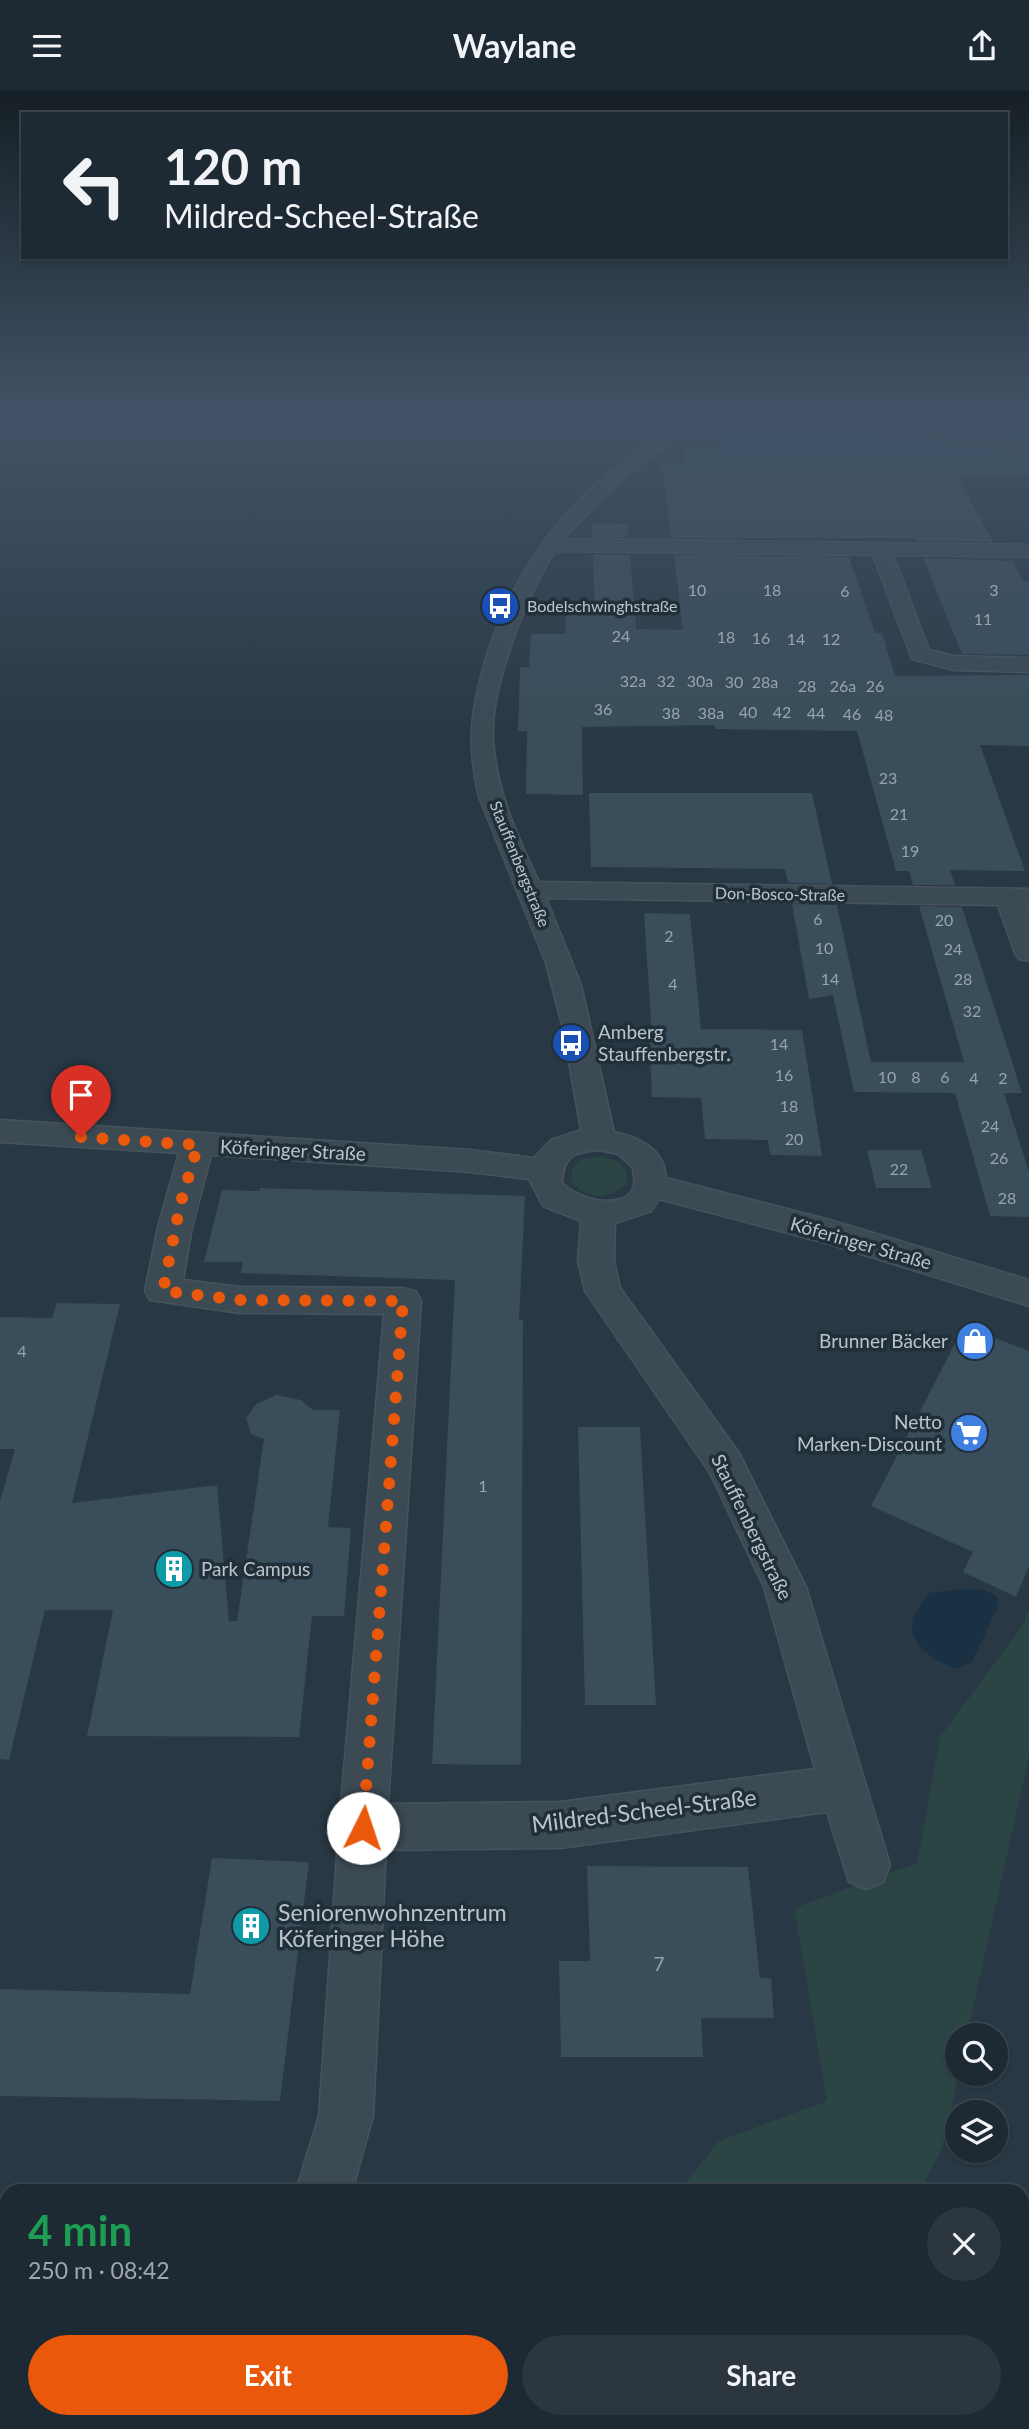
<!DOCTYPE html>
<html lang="en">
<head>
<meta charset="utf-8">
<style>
	:root { --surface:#1e2a33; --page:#2b363f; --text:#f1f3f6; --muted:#a1a7ac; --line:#3c464e; --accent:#ea580c }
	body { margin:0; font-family:Lato,sans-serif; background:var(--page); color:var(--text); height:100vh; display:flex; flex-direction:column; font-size:26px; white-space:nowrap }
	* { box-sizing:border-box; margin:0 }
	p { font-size:23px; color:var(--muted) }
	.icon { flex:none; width:38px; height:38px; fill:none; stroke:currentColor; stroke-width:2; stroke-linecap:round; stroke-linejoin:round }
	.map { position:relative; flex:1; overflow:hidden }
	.details { position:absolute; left:0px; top:2093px; width:1029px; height:245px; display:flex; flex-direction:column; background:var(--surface); border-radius:21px 21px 0 0; box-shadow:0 2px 5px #0004,0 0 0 2px var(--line) }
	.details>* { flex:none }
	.hud { position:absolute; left:21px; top:21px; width:987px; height:147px; border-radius:0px; box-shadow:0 2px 5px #0004,0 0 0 2px var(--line); background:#1e2a33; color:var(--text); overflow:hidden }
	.controls { position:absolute; left:945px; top:1932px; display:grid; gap:14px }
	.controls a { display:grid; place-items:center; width:63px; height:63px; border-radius:50%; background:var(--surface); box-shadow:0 2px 5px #0004,0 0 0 2px var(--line); font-size:35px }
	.pin { position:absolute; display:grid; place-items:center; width:60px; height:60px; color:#fff; margin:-72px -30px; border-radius:50% 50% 50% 0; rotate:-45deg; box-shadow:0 0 7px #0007 }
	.pin .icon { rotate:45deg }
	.me { position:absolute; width:77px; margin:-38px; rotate:4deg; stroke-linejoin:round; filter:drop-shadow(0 0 5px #0008) }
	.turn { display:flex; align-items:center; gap:24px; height:147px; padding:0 28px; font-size:32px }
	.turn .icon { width:91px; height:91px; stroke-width:2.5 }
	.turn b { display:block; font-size:49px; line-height:60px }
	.round { display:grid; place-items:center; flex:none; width:74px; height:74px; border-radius:37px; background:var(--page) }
	.headline { display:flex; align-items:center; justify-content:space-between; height:119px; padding:0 28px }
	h1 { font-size:42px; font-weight:700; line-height:52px; color:#1e9e55 }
	.primary-button { display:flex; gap:14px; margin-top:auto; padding:14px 28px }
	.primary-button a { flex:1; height:80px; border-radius:42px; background:var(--accent); color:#fff; font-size:28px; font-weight:700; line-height:80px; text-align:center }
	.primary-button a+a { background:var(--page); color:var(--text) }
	header { display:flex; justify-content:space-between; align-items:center; height:91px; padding:0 28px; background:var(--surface); font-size:32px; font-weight:700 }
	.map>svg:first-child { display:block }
	.green { fill:#2a4544 }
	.water { fill:#1a3143 }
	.building { fill:#3a4d5a }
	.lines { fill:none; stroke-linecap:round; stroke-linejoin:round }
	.minor-casing { stroke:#46535d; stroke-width:3 }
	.minor { fill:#3c4a54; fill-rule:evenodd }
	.route { stroke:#ea580c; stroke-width:12; stroke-dasharray:0 21.6 }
	.labels { text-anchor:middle; stroke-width:7; stroke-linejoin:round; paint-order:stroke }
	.number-label { font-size:16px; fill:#98a4ae }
	.far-poi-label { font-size:16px; fill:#bac4cd; stroke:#212f39; text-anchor:start }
	.far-street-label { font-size:16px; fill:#bac4cd; stroke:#212f39 }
	.poi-label { font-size:19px; fill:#bac4cd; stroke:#212f39; text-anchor:start }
	.street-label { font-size:19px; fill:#bac4cd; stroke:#212f39 }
	.near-number-label { font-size:19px; fill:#98a4ae }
	.near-street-label { font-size:23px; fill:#bac4cd; stroke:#212f39 }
	.near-poi-label { font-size:23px; fill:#bac4cd; stroke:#212f39; text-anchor:start }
</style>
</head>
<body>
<header><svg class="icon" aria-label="menu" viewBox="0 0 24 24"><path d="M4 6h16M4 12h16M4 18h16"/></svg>Waylane<svg class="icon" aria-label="share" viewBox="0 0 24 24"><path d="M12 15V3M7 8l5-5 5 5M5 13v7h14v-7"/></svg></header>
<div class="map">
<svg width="1029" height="2338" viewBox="0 0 1029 2338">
	<rect width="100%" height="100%" fill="#283844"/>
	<path class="green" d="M600,1065L617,1070L627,1080L626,1093C610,1110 584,1108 571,1090L572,1077L583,1068Z
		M1029,1519V1665L967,1944H957L959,1983L943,2056L920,2100H679L719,2050L827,2010L794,1817L917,1772L940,1646L1020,1538Z
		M528,2331H796L792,2338H529Z"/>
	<path class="water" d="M962,1498L985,1499L998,1506V1515L972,1571L955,1578C914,1559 897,1541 929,1502Z"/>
	<path class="building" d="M847,323H1029V350Z
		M794,326L802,331L1029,365V385H957L993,451L916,450L914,447H671L662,374H686L683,359H720L714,334L793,333Z
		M592,432L627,433L628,446H592Z
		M593,463L630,464L636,538L683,539L674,464L849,466L875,542H882L895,585L1029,584V655L980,654L1025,780L950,779L955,794H913L909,780H896L857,640L715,638V634L582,636L583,704L526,703L527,640H518L520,576H529L531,543H565L566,524H595Z
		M923,467L1013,470L1023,490H1029V564L962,563Z
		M589,702H812L832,793L788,792L785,778L591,776Z
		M792,813L837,814L871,971H964L919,815L962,816L1022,1002H1004L1029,1081V1126L990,1125L955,1002L854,1001L833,904L809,908Z
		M644,822L690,823L701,938L802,939L822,1065L770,1064L768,1049L705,1048L701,1007L652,1006L649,946H652Z
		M867,1059H921L932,1097H876Z
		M260,1097L525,1105L519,1229H523L521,1674L432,1673L455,1189L241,1182L243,1171H204L222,1099L260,1100Z
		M57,1212L120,1213L72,1412L217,1394L229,1530H237L264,1348L251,1343L246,1327L256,1313L276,1304L301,1309L313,1319H340L328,1436L351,1437L344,1525H312L299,1646L87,1645L113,1519H45L9,1669L0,1668V1410L15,1358H0V1226L52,1227Z
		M964,1235L1029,1260V1475L1016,1506L963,1481L973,1461L871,1415Z
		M578,1336H640L656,1614H585Z
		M212,1767L309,1771L280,2010L0,2005V1898L190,1903Z
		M587,1775L748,1776L760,1887H771L774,1927H701L703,1966H561L559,1870H590Z"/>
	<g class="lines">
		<defs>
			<path id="minor" d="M688,323H707L624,387L563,448L1029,454V466L893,464L929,559L954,565L1029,567V581L954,579L912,568L873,464L555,460C527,504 490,596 493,648C496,699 517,745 539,791L1029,798V814H1026L1029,824V870L1019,868L1015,862L998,814L546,807L581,894L614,1041C640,1047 664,1057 666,1087L830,1129L1029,1189V1215L826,1152L659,1108L651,1120L615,1132L614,1170L620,1197L739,1362L806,1496L890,1774L883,1791L866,1798L849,1791L827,1721L560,1757L386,1759L373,2025L352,2100H296L319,2025L339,1736L384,1223L240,1222L150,1209L145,1200L158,1136L179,1062L0,1051V1029L470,1059L534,1067L551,1049L581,1039L563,937L546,872L479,706C466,650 471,618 487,564C522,453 592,384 688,323ZM599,1059L618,1063L633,1077C633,1082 635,1089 634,1094C628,1122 574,1108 562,1091C564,1065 573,1061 599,1059ZM211,1064L470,1081L529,1088L543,1115L581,1130L578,1170L585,1200L710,1382L764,1496L815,1678L560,1711L388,1713L421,1210L416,1201L403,1197L240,1196L183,1189L192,1136Z
				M794,323H832L1029,353V363L802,328Z
				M0,2107H7V2163H0Z"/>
		</defs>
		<use href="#minor" class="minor-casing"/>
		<use href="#minor" class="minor"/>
	</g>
	<linearGradient id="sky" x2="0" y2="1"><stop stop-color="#161f25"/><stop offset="0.5" stop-color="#425367"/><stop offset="1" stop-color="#425367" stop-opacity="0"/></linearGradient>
	<rect width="1029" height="650" fill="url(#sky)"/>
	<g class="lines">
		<path class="route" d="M81,1046L198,1054L180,1114L163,1200L240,1209L403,1210L363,1737"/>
	</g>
	<defs>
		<symbol id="bus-disc" viewBox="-11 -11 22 22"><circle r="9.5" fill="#1a4fb4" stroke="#212f39"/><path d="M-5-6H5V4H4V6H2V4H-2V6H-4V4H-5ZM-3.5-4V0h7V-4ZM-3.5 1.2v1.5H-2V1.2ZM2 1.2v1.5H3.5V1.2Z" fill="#fff"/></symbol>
		<symbol id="shop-disc" viewBox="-11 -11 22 22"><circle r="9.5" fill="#3f7fe0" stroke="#212f39"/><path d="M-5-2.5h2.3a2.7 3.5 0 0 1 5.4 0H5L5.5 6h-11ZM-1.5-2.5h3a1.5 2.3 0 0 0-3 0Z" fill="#fff"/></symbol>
		<symbol id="supermarket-disc" viewBox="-11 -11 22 22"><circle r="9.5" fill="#3f7fe0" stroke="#212f39"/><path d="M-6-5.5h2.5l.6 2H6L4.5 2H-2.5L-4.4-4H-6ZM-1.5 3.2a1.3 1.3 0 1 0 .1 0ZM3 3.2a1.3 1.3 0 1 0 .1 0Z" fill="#fff"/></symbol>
		<symbol id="building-disc" viewBox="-11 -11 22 22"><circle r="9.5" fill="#0f9aa8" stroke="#212f39"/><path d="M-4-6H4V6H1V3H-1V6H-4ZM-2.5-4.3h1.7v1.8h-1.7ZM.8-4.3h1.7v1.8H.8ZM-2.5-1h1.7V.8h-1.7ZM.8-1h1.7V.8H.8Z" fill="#fff"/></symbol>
	</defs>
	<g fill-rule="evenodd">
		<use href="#bus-disc" x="478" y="493" width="44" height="44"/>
		<use href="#bus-disc" x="549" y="930" width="44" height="44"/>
		<use href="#shop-disc" x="953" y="1228" width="44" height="44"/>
		<use href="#supermarket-disc" x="947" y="1320" width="44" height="44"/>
		<use href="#building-disc" x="152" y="1456" width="44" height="44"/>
		<use href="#building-disc" x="229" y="1813" width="44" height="44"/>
	</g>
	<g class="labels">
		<g class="number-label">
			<text x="697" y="505">10</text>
			<text x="772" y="505">18</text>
			<text x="994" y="505">3</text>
			<text x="845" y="506">6</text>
			<text x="983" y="534">11</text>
			<text x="621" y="551">24</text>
			<text x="726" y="552">18</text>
			<text x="761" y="553">16</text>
			<text x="796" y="554">14</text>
			<text x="831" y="554">12</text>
			<text x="633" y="596">32a</text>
			<text x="666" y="596">32</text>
			<text x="700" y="596">30a</text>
			<text x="734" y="597">30</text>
			<text x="765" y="597">28a</text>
			<text x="807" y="601">28</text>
			<text x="843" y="601">26a</text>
			<text x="875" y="601">26</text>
			<text x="603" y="624">36</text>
			<text x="748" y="627">40</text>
			<text x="782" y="627">42</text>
			<text x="671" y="628">38</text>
			<text x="711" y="628">38a</text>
			<text x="816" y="628">44</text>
			<text x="852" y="629">46</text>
			<text x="884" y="630">48</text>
			<text x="888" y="693">23</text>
			<text x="899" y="729">21</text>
			<text x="910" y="766">19</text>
			<text x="818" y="834">6</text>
			<text x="944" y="835">20</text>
			<text x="669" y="851">2</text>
			<text x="824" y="863">10</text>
			<text x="953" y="864">24</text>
			<text x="830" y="894">14</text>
			<text x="963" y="894">28</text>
			<text x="673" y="899">4</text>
			<text x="972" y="926">32</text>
			<text x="779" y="959">14</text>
			<text x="784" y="990">16</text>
			<text x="887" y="992">10</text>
			<text x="916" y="992">8</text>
			<text x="945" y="992">6</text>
			<text x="974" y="993">4</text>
			<text x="1003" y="993">2</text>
			<text x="789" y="1021">18</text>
			<text x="990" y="1041">24</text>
			<text x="794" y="1054">20</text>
			<text x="999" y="1073">26</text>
			<text x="899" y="1084">22</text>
			<text x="1007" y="1113">28</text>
			<text x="22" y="1266">4</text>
			<text x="483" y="1401">1</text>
		</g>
		<g class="far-poi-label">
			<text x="527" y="521">Bodelschwinghstraße</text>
		</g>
		<g class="far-street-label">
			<text transform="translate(520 773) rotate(68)" y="6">Stauffenbergstraße</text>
			<text transform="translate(780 803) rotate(1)" y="6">Don-Bosco-Straße</text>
		</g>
		<g class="poi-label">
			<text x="598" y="948">Amberg<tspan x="598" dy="22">Stauffenbergstr.</tspan></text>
			<text x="948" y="1257" text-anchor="end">Brunner Bäcker</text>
			<text x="942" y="1338" text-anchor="end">Netto<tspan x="942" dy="22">Marken-Discount</tspan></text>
			<text x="201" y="1485">Park Campus</text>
		</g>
		<g class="street-label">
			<text transform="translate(293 1059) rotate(3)" y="7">Köferinger Straße</text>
			<text transform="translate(861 1152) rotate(16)" y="7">Köferinger Straße</text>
			<text transform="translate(752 1436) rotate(64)" y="7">Stauffenbergstraße</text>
		</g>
		<g class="near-number-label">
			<text x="659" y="1880">7</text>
		</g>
		<g class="near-street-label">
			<text transform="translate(644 1720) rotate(-7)" y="8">Mildred-Scheel-Straße</text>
		</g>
		<g class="near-poi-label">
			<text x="278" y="1830">Seniorenwohnzentrum<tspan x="278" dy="26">Köferinger Höhe</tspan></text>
		</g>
	</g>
</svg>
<div class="controls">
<a><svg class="icon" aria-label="search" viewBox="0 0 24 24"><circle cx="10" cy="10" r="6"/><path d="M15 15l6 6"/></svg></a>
<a><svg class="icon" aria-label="layers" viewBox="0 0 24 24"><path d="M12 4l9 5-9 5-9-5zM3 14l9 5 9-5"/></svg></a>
</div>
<div class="pin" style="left:81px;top:1046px;background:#d93025"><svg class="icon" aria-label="arrive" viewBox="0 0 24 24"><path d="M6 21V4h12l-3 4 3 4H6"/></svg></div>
<svg class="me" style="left:363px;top:1737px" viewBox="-20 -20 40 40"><circle r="19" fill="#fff"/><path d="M0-13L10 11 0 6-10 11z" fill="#ea580c"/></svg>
<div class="hud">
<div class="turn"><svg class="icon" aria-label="left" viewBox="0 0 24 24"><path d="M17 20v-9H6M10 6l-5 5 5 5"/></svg><div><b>120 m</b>Mildred-Scheel-Straße</div></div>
</div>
<section class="details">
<div class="headline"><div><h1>4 min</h1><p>250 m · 08:42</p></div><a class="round"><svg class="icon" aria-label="close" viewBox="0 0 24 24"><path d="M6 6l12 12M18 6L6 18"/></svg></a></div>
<div class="primary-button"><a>Exit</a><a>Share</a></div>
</section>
</div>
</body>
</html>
